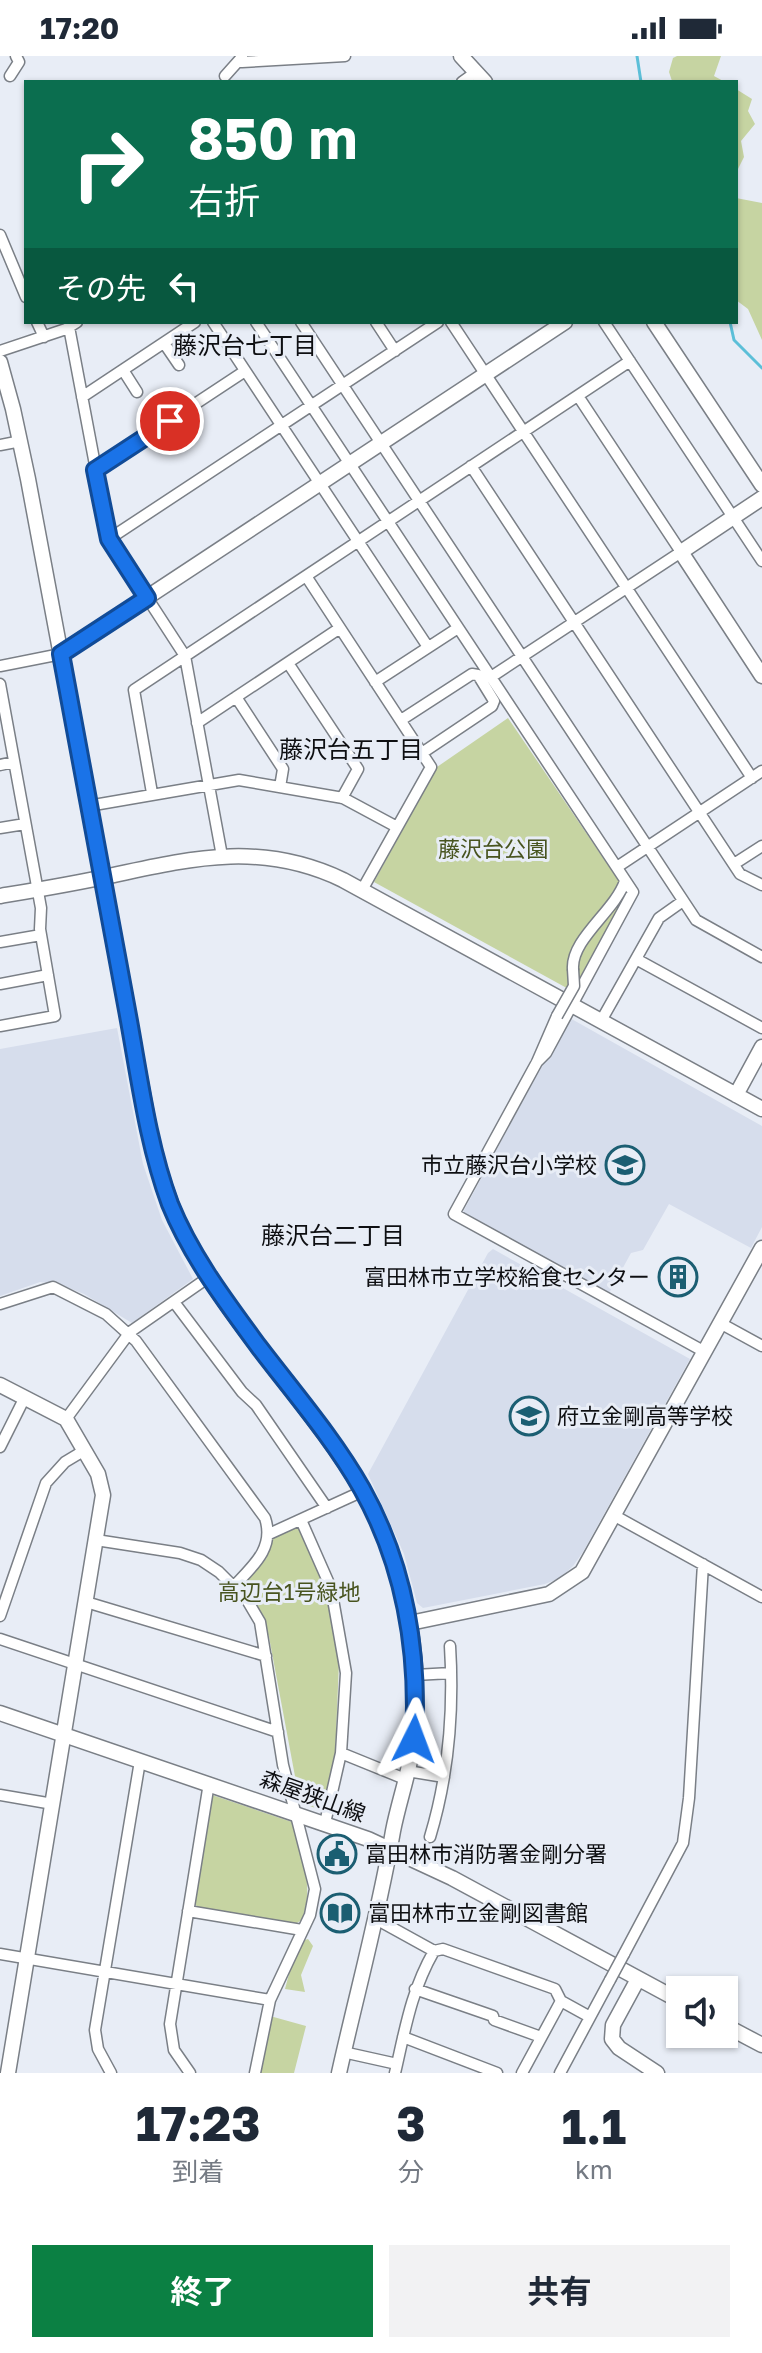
<!DOCTYPE html>
<html lang="ja">
<head>
<meta charset="utf-8">
<style>
	:root { --surface:#fff; --page:#f2f2f3; --text:#1f2937; --muted:#747a83; --accent:#0b8043 }
	body { margin:0; font-family:"Golos Text","Noto Sans JP",sans-serif; background:var(--page); color:var(--text); height:100vh; display:flex; flex-direction:column; font-size:30px; white-space:nowrap }
	* { box-sizing:border-box; margin:0 }
	p { font-size:26px; color:var(--muted) }
	.icon { flex:none; width:44px; height:44px; fill:none; stroke:currentColor; stroke-width:2; stroke-linecap:round; stroke-linejoin:round }
	.map { position:relative; height:2017px; overflow:hidden }
	.sheet { display:flex; flex-direction:column; background:var(--surface); flex:1 }
	.sheet>* { flex:none }
	.hud { position:absolute; left:24px; top:24px; width:714px; height:244px; border-radius:0px; box-shadow:0 2px 6px #0004; background:#0b6e4f; color:#fff; overflow:hidden }
	.controls { position:absolute; left:666px; top:1920px; display:grid; gap:16px }
	.controls a { display:grid; place-items:center; width:72px; height:72px; border-radius:0px; background:var(--surface); box-shadow:0 2px 6px #0004; font-size:40px }
	.pin { position:absolute; display:grid; place-items:center; width:68px; height:68px; color:#fff; margin:-34px; border:4px solid #fff; border-radius:50%; box-shadow:0 2px 8px #0007 }
	.me { position:absolute; width:88px; margin:-44px; rotate:3deg; stroke-linejoin:round; filter:drop-shadow(0 0 6px #0008) }
	.turn { display:flex; align-items:center; gap:28px; height:168px; padding:0 32px; font-size:36px }
	.turn .icon { width:104px; height:104px; stroke-width:2.5 }
	.turn b { display:block; font-size:56px; line-height:68px }
	.then { display:flex; align-items:center; height:76px; padding:0 32px; background:#0003; gap:16px; font-size:30px }
	.eta { display:flex; justify-content:space-evenly; align-items:center; height:136px; text-align:center }
	.eta b { font-size:48px; font-weight:700; line-height:56px }
	.button { display:flex; gap:16px; margin-top:auto; padding:16px 32px }
	.button a { flex:1; height:92px; border-radius:0px; background:var(--accent); color:#fff; font-size:32px; font-weight:700; line-height:92px; text-align:center }
	.button a+a { background:var(--page); color:var(--text) }
	.status { display:flex; justify-content:space-between; align-items:center; height:56px; padding:0 40px; background:var(--surface); direction:ltr }
	.status svg { height:22px; fill:currentColor }
	.map>svg:first-child { display:block }
	.built { fill:#d6ddec }
	.green { fill:#c6d4a2 }
	.lines { fill:none; stroke-linecap:round; stroke-linejoin:round }
	.stream { stroke:#5cbfd8; stroke-width:3 }
	.street-casing { stroke:#7a7f86; stroke-width:13 }
	.secondary-casing { stroke:#7a7f86; stroke-width:17 }
	.street { stroke:#fff; stroke-width:10 }
	.secondary { stroke:#fff; stroke-width:14 }
	.street-bridge-casing { stroke:#7a7f86; stroke-width:13; stroke-linecap:butt }
	.street-bridge { stroke:#fff; stroke-width:10 }
	.route-casing { stroke:#114b97; stroke-width:20 }
	.route { stroke:#1a73e8; stroke-width:14 }
	.labels { text-anchor:middle; stroke-width:6; stroke-linejoin:round; paint-order:stroke }
	.park-label { font-size:22px; fill:#48541f; stroke:#e8edf6 }
	.poi-label { font-size:22px; fill:#0e0f12; stroke:#e8edf6; text-anchor:start }
	.street-label { font-size:22px; fill:#0e0f12; stroke:#e8edf6 }
	.neighbourhood-label { font-size:24px; fill:#0e0f12; stroke:#e8edf6 }
</style>
</head>
<body>
<div class="status"><b>17:20</b><svg viewBox="0 0 49 12"><path d="M0 12V9h3v3zM5 12V6h3v6zM10 12V3h3v9zM15 12V0h3v12zM26 1h20v11H26zM47 4h2v5h-2z"/></svg></div>
<div class="map">
<svg width="762" height="2017" viewBox="0 0 762 2017">
	<rect width="100%" height="100%" fill="#e8edf6"/>
	<path class="built" d="M568,961L762,1070V1171L751,1192L669,1148L643,1194L631,1197L608,1239L462,1158Z
		M117,972L143,1108L162,1164L193,1223L132,1267L84,1238L59,1228L40,1226L0,1240V993Z
		M493,1193L690,1303L583,1496L573,1510L560,1522L545,1528L423,1552L417,1547L404,1498L368,1418L488,1197Z"/>
	<path class="green" d="M677,0H721L714,20L725,26L672,25L669,16L673,2Z
		M736,33L752,43L748,55L755,68L741,85L744,101L736,117Z
		M736,142L762,147V284L748,253L736,244Z
		M508,662L627,837L574,936L374,826L437,711Z
		M298,1470L327,1534L339,1606L335,1702L322,1754L300,1747L269,1581L256,1547L242,1530L266,1503L273,1482Z
		M212,1739L292,1766C301,1804 315,1825 302,1864L295,1868L198,1851L193,1846Z
		M308,1883L313,1890L301,1919L305,1936L285,1933L293,1903L302,1885Z
		M270,1960L306,1970L294,2017H258Z"/>
	<g class="lines">
		<path class="stream" d="M637,0L641,26
			M730,266L734,284L762,312"/>
		<defs>
			<path id="street" d="M242,0V6L345,0
				M10,20L19,6L16,0
				M225,20L242,1
				M462,26L476,16
				M0,179L26,241
				M37,266L44,281
				M213,266L428,591
				M256,266L633,836L546,997L537,1006
				M301,266L696,864L762,901
				M376,266L395,295
				M451,266L752,722
				M604,266L762,505
				M69,271L109,483L185,600L222,800
				M164,287L179,309
				M0,295L66,273L77,266
				M123,314L137,336
				M82,341L195,266
				M0,389L21,385
				M471,410L740,818L762,829
				M95,414L245,315
				M109,483L438,266
				M306,520L431,711L362,834
				M288,607L358,713L342,742
				M0,610L61,598
				M491,621L681,496L578,340
				M375,626L458,572
				M0,628L41,852L40,873L55,960L0,970
				M236,641L283,713L280,731
				M401,664L472,618L478,619L494,645L492,650L422,697
				M197,667L340,572
				M0,709L14,706
				M152,737L134,634L630,305
				M88,750L239,724L343,742L397,771
				M0,772L25,768
				M734,808L762,790
				M617,811L762,715
				M0,886L41,879
				M636,903L762,972
				M573,913C571,883 615,855 625,825
				M0,928L48,919
				M557,960L537,1006L454,1158L705,1296
				M601,965L659,862L683,845
				M174,1246L242,1336L256,1349L327,1452
				M0,1248L53,1231L106,1258L136,1285L265,1462C275,1492 253,1510 234,1530
				M720,1267L762,1290
				M66,1363L130,1276L209,1221
				M0,1391L25,1341
				M615,1460L762,1541
				M301,1464L331,1532L346,1617L341,1697L325,1767
				M269,1478L363,1435
				M96,1484L180,1497L201,1504L219,1516L247,1544L260,1566L283,1709L315,1833L310,1859L270,1944L255,2017
				M86,1546L266,1600
				M0,1560L46,1427L65,1406L85,1394
				M0,1583L278,1676
				M415,1619L451,1617
				M341,1697L405,1723
				M407,1715L444,1721
				M0,1739L53,1748
				M430,1781C449,1718 454,1655 450,1590
				M188,1855L302,1874
				M376,1863L434,1895L443,1893L555,1933L561,1945L590,1961
				M0,1898L270,1944
				M624,1898L683,1787L689,1742L703,1508
				M415,1933L493,1960L494,1964L541,1981
				M403,1981L497,2017
				M343,1996L397,2008
				M111,2017L98,1993L95,1974L140,1705
				M190,2017L174,1994L170,1968L209,1727
				M395,2017C405,1974 411,1935 434,1895
				M522,2017L561,1945
				M560,2017L610,1924"/>
			<path id="secondary" d="M461,0L485,26
				M654,266L762,429
				M0,306L13,353L28,423L153,1092C161,1119 169,1146 181,1172C221,1255 288,1324 340,1400C397,1481 424,1581 414,1681C411,1712 399,1744 393,1775C379,1857 357,1936 339,2017
				M762,442L681,496L762,620
				M61,598L565,266
				M0,840C36,834 73,828 109,820C192,802 262,785 343,824L762,1053
				M736,1039L762,991
				M0,1329L66,1363L98,1418L103,1439L8,2017
				M410,1567L549,1538L582,1516L762,1192
				M0,1657L368,1783L452,1822L680,1945
				M638,1923L613,1969L612,1983L619,1992L657,2017
				M724,1969L762,1989"/>
		</defs>
		<use href="#street" class="street-casing"/>
		<use href="#secondary" class="secondary-casing"/>
		<use href="#street" class="street"/>
		<use href="#secondary" class="secondary"/>
		<defs>
			<path id="street-bridge" d="M557,960L574,930L573,913
				M610,1924L624,1898"/>
		</defs>
		<use href="#street-bridge" class="street-bridge-casing"/>
		<use href="#street-bridge" class="street-bridge"/>
	</g>
	<g class="lines">
		<defs>
			<path id="route" d="M170,365L95,414L109,483L147,542L61,598C82,716 104,835 127,954C139,1018 147,1086 170,1148C191,1200 226,1246 259,1291C294,1337 333,1382 362,1433C405,1510 419,1595 414,1683"/>
		</defs>
		<use href="#route" class="route-casing"/>
		<use href="#route" class="route"/>
	</g>
	<defs>
		<symbol id="school-ring" viewBox="-11 -11 22 22"><circle r="9.5" fill="#e8edf6" stroke="#1b5e72" stroke-width="1.5"/><path d="M0-5L7-2L0 1L-7-2ZM-4 1L0 2.5L4 1V4Q0 6-4 4Z" fill="#1b5e72"/></symbol>
		<symbol id="building-ring" viewBox="-11 -11 22 22"><circle r="9.5" fill="#e8edf6" stroke="#1b5e72" stroke-width="1.5"/><path d="M-4-6H4V6H1V3H-1V6H-4ZM-2.5-4.3h1.7v1.8h-1.7ZM.8-4.3h1.7v1.8H.8ZM-2.5-1h1.7V.8h-1.7ZM.8-1h1.7V.8H.8Z" fill="#1b5e72"/></symbol>
		<symbol id="civic-ring" viewBox="-11 -11 22 22"><circle r="9.5" fill="#e8edf6" stroke="#1b5e72" stroke-width="1.5"/><path d="M-.6-6.5H3V-4.5H.6V-3L4-1V1h2V6H-6V1h2V-1L-.6-3ZM-1.2 2.5V6h2.4V2.5Z" fill="#1b5e72"/></symbol>
		<symbol id="library-ring" viewBox="-11 -11 22 22"><circle r="9.5" fill="#e8edf6" stroke="#1b5e72" stroke-width="1.5"/><path d="M-6-4Q-3-5.5-.7-3.5V5Q-3 3-6 4ZM6-4Q3-5.5 .7-3.5V5Q3 3 6 4Z" fill="#1b5e72"/></symbol>
	</defs>
	<g fill-rule="evenodd">
		<use href="#school-ring" x="603" y="1087" width="44" height="44"/>
		<use href="#building-ring" x="656" y="1199" width="44" height="44"/>
		<use href="#school-ring" x="507" y="1338" width="44" height="44"/>
		<use href="#civic-ring" x="315" y="1776" width="44" height="44"/>
		<use href="#library-ring" x="318" y="1835" width="44" height="44"/>
	</g>
	<g class="labels">
		<g class="park-label">
			<text x="493" y="801">藤沢台公園</text>
			<text x="289" y="1544">高辺台1号緑地</text>
		</g>
		<g class="poi-label">
			<text x="597" y="1117" text-anchor="end">市立藤沢台小学校</text>
			<text x="650" y="1229" text-anchor="end">富田林市立学校給食センター</text>
			<text x="557" y="1368">府立金剛高等学校</text>
			<text x="365" y="1806">富田林市消防署金剛分署</text>
			<text x="368" y="1865">富田林市立金剛図書館</text>
		</g>
		<g class="street-label">
			<text transform="translate(313 1740) rotate(20)" y="8">森屋狭山線</text>
		</g>
		<g class="neighbourhood-label">
			<text x="245" y="298">藤沢台七丁目</text>
			<text x="351" y="702">藤沢台五丁目</text>
			<text x="333" y="1188">藤沢台二丁目</text>
		</g>
	</g>
</svg>
<div class="controls">
<a><svg class="icon" aria-label="sound" viewBox="0 0 24 24"><path d="M4 9h4l5-4v14l-5-4H4zM17 9q2 3 0 6"/></svg></a>
</div>
<div class="pin" style="left:170px;top:365px;background:#d93025"><svg class="icon" aria-label="arrive" viewBox="0 0 24 24"><path d="M6 21V4h12l-3 4 3 4H6"/></svg></div>
<svg class="me" style="left:414px;top:1683px" viewBox="-20 -20 40 40"><path d="M0-17L14 15 0 8-14 15z" fill="#1a73e8" stroke="#fff" stroke-width="4"/></svg>
<div class="hud">
<div class="turn"><svg class="icon" aria-label="right" viewBox="0 0 24 24"><path d="M7 20v-9h11M14 6l5 5-5 5"/></svg><div><b>850 m</b>右折</div></div>
<div class="then">その先<svg class="icon" aria-label="left" viewBox="0 0 24 24"><path d="M17 20v-9H6M10 6l-5 5 5 5"/></svg></div>
</div>
</div>
<section class="sheet">
<div class="eta">
<div><b>17:23</b><p>到着</p></div>
<div><b>3</b><p>分</p></div>
<div><b>1.1</b><p>km</p></div>
</div>
<div class="button"><a>終了</a><a>共有</a></div>
</section>
</body>
</html>
